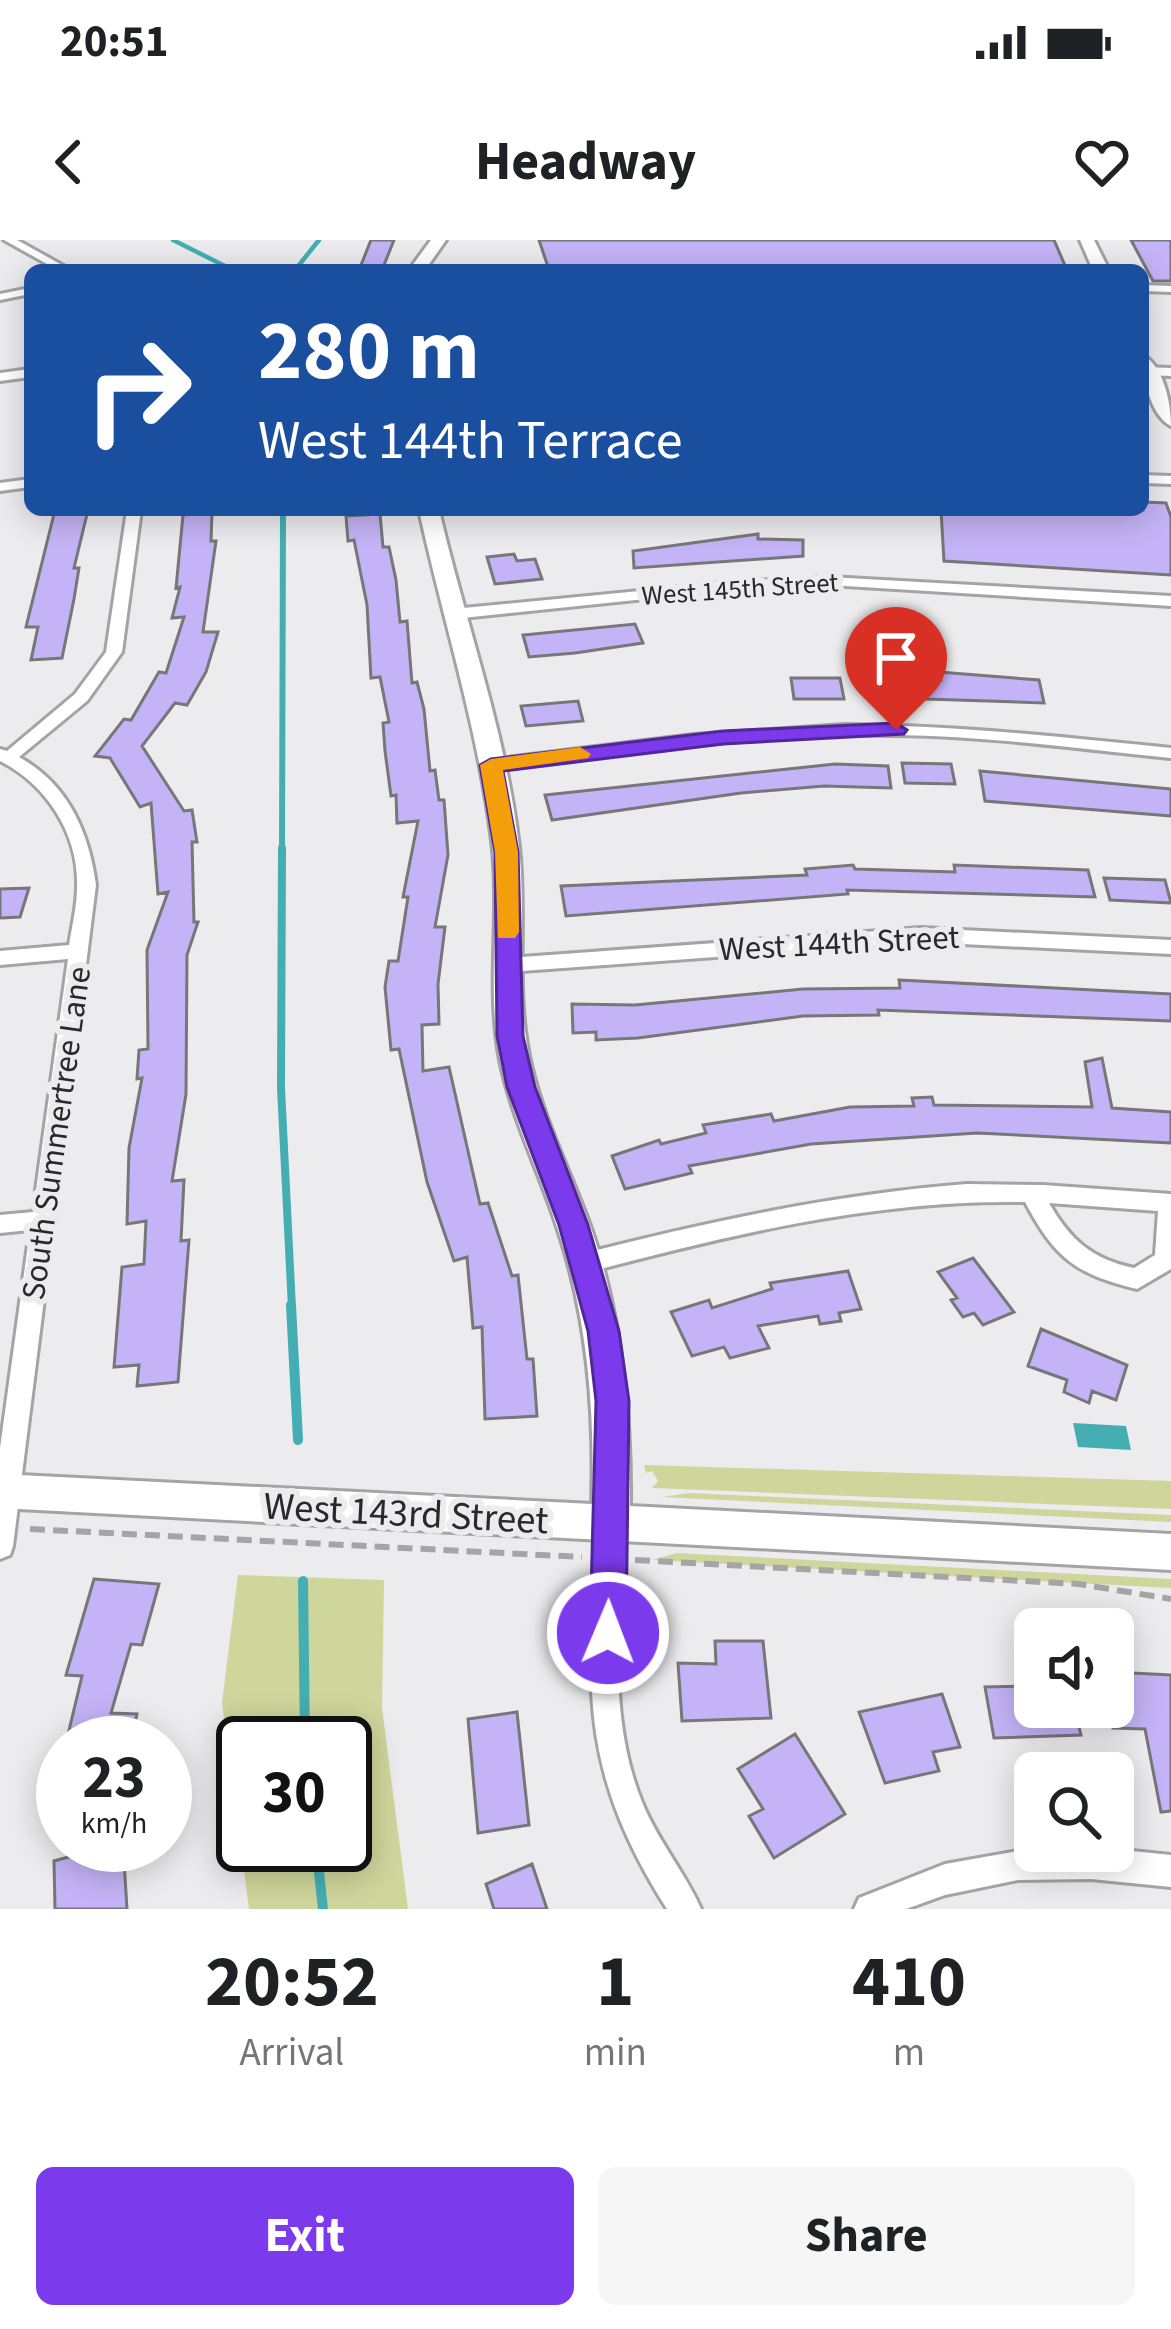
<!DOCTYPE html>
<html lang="en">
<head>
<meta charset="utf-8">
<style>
	:root { --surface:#fff; --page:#f6f6f6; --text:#202124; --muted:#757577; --accent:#7c3aed }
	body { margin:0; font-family:"Source Sans 3",sans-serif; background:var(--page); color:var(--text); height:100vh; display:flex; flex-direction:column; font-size:45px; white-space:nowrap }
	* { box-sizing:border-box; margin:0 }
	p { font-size:39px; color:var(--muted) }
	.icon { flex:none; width:66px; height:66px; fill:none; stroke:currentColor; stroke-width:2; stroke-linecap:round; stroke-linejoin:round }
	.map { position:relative; height:1669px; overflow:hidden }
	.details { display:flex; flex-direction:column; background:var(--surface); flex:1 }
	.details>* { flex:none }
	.banner { position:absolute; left:24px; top:24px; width:1125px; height:252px; border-radius:18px; box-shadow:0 6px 30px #0003; background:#1a4fa0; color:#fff; overflow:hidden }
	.buttons { position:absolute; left:1014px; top:1368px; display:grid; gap:24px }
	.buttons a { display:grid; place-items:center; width:120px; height:120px; border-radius:18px; background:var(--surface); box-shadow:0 6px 30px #0003; font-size:60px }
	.speed { position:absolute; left:36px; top:1476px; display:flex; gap:24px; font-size:60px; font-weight:700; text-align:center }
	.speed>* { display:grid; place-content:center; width:156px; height:156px; border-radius:50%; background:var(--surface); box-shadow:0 6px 30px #0003; line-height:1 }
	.speed small { font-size:30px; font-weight:400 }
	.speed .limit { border:6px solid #111; border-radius:18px; background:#fff; color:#111 }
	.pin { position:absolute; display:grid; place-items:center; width:102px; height:102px; color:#fff; margin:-123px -51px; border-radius:50% 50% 50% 0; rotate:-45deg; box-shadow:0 0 12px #0007 }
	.pin .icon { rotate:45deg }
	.me { position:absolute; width:132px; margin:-66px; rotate:1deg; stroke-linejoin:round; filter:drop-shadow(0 0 9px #0008) }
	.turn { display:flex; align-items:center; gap:42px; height:252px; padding:0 36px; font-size:54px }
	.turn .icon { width:156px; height:156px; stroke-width:2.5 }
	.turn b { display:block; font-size:84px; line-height:102px }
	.eta { display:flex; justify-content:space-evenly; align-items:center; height:204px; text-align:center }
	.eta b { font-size:72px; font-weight:700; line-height:84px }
	.button { display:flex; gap:24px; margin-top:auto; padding:24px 36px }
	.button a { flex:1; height:138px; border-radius:18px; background:var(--accent); color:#fff; font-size:48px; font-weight:700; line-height:138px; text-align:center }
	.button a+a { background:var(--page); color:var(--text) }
	.status { display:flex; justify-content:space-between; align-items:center; height:84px; padding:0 60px; background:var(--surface); direction:ltr }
	.status svg { height:33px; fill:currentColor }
	header { display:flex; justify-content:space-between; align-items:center; height:156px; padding:0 36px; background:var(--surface); font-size:54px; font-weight:700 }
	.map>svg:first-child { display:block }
	.green { fill:#ced69c; fill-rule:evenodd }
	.water { fill:#45aeb3 }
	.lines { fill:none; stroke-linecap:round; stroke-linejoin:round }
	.stream-far3 { stroke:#45aeb3; stroke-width:4.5 }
	.stream-far2 { stroke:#45aeb3; stroke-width:6 }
	.stream-far1 { stroke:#45aeb3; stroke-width:8 }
	.stream { stroke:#45aeb3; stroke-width:10 }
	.building { fill:#c4b3f6; stroke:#777678; stroke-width:3 }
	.street-casing { stroke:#a4a4a6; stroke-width:6 }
	.secondary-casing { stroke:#a4a4a6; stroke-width:6 }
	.path { stroke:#a5a5a6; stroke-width:6; stroke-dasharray:15 8; stroke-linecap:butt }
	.street { fill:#fff; fill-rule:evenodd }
	.secondary { fill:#fff; fill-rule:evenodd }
	.route { fill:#7c3aed; stroke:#51269a; stroke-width:3 }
	.slow { fill:#f59e0b }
	.labels { text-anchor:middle; stroke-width:12; stroke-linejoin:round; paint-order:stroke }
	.far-street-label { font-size:27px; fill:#29292a; stroke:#ececee }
	.street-label { font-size:33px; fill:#29292a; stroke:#ececee }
	.near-street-label { font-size:39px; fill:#29292a; stroke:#ececee }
</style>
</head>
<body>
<div class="status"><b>20:51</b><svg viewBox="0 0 49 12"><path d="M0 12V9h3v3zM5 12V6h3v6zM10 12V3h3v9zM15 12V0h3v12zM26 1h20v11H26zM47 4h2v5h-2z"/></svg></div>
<header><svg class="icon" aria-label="back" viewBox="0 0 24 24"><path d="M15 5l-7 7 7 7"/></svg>Headway<svg class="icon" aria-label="heart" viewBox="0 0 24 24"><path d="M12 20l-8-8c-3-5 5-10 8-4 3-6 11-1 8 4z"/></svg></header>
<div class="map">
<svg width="1171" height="1669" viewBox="0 0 1171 1669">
	<rect width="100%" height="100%" fill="#ececee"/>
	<path class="green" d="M644,1225L1171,1241V1269L652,1248L658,1241L652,1231L646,1233Z
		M690,1253L1171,1275V1282L662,1257Z
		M677,1313L1171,1339V1348L652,1320Z
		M238,1335L384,1340L382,1468L408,1669H249L222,1463ZM345,1503V1605H243V1503Z"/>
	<path class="water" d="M1073,1183L1126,1186L1131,1210L1078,1207Z"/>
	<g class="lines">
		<path class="stream-far3" d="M173,0L233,30
			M295,30L319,0"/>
		<path class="stream-far2" d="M282,611L283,270"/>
		<path class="stream-far1" d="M282,608L281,848L292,1068"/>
		<path class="stream" d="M291,1065L298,1200
			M303,1341L305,1503
			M316,1605L323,1669"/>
	</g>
	<path class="building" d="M371,0H394L382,30H359Z
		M539,0H1054L1067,30H549Z
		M1131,0H1171V41H1153Z
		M1143,262L1166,263L1171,277V335L944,321L941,270H1143Z
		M55,270H88L74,328H79L74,359L62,418L31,420L38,387H26Z
		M212,273L211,301H216L203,392H218L206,432L187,465L175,463L142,506L184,571L192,570L197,602H192L194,682H198L187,715L186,854L172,941L184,940L181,1001L189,1000L178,1142L137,1146L139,1125L114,1127L122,1027L144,1024L146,981L127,984L129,908L142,838L137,839L139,810L148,809L147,710L168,652L158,654L151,563L140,567L110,518L95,516L124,479L131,480L159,432L166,433L184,377L172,378L180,347L176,348L183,275Z
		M380,274L383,307H389L396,340L400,382L407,381L412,443L417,442L424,469L430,531L435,530L439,560H444L448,615L435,687H445L438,744L439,784L422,785L423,831L449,827L480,964L488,963L512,1036L518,1035L527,1119H533L537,1176L485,1179L482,1087L473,1088L467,1017L454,1021L427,942L399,809L391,810L385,747L389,721H398L408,657H403L418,581L397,583L396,555L391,556L385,511L383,483L389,482L380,437L371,438L367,365L354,300L348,301L346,276Z
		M758,294V299L803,300V316L634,328L633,311Z
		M514,314L517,321L535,319L542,339L495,344L487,317Z
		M635,384L643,403L575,413L529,417L523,395Z
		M939,432L1039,440L1044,463L927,459L923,439L941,440Z
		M791,438H840L844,459H794Z
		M578,461L583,481L526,486L521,466Z
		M902,523L951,524L955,544L905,543Z
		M835,524L888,526L891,548L824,546L741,553L552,580L545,555Z
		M980,531L1171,549V576L985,561Z
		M853,625L855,629L955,632L954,625L1088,630L1095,657L847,650L848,654L566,676L561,646L807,635L805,629Z
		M1104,638L1165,640L1171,663L1110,660Z
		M29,648L20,677L0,678V649Z
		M899,740L1171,754V781L878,770L879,775L803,776L638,798L596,800V792L573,793L572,764L635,765L803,749L900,748Z
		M1102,818L1112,868L1171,872V903L977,893L811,904L689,926L692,933L625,949L612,916L659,900L661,904L706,893L703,885L771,874L774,881L850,867L914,866L912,858L932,857L934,865L1092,867L1085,822Z
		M973,1018L1014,1072L983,1085L974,1073L963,1077L951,1060L957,1058L938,1032Z
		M848,1031L861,1069L839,1073L841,1081L820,1084L818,1076L758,1086L769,1108L730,1118L724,1107L692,1116L671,1072L709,1060L712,1068L772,1049L770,1043Z
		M1041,1089L1127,1125L1116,1160L1092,1151L1089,1163L1064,1152L1067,1140L1028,1126Z
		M94,1339L159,1344L142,1405L131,1404L111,1473L137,1474L131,1503H66L82,1436L66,1435Z
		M715,1401H763L771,1478L682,1481L678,1423L716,1424Z
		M1113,1432L1171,1435V1571L1161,1572L1145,1489L1113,1488Z
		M1035,1446V1467H1074L1081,1495L994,1498L985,1447Z
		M942,1454L960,1507L933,1512L939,1531L885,1543L859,1472Z
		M517,1472L529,1585L478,1593L468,1479Z
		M795,1494L845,1574L774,1618L749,1576L763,1569L738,1529Z
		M113,1605H123L127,1669H55L54,1621Z
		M532,1624L547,1669H494L486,1644Z"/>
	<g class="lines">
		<defs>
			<path id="street" d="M4,0H17L71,30H58Z
				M1143,45L1171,46V52L1143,51Z
				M30,48V54L0,60V54Z
				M1143,127L1171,128V136L1143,135Z
				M30,129V137L0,141V133Z
				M1143,235L1171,236V244L1143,243Z
				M30,239V247L0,251V243Z
				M127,270H141L122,412L87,461L19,517C68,544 89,592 96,645L13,1306L10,1315L0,1319V1208L30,990L0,993V975L33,972L68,719L0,725V711L69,705C72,686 77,666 77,647C79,594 46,544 0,521V509L7,511L75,454L106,412Z
				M829,337L1171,356V366L829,345L732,350L453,379L445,374L453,369L732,342Z
				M844,485C954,485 1062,497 1171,508V518C1079,509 988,496 895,495C760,493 625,513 491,530L482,525L491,520L693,495Z
				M921,688L1171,700V714L921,702L507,732L497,725L507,718Z
				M967,944L1043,945L1171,954V1029L1137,1049C1075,1034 1055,1018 1025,962H1018C871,960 726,996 585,1033L577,1030L573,1023L577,1016L585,1013C711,981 837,954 967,944ZM1049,963L1158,971L1155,1015L1134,1028C1092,1019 1070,1000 1049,963Z
				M611,1270L620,1274L624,1283C620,1375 606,1474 642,1562C657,1600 685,1632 701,1669H667C576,1525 588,1445 598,1283L602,1274Z
				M1035,1608V1611L1113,1609L1171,1615V1647L1091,1639L1018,1640L945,1655L906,1669H854L859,1658L945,1624Z"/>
			<path id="secondary" d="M431,0H446L425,30H409Z
				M1080,0H1094L1109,30H1093Z
				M1143,115C1164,127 1171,163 1171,186C1150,175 1143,138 1143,115Z
				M419,270H439C465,382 506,492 519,607C527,680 514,753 531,825C544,881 571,933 591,988C622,1077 631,1171 630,1266L1171,1294V1330L0,1268V1234L592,1264C595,1172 588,1081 559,993C541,935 512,880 500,820C486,747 501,674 492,601C478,488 443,380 419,270Z"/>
		</defs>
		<use href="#street" class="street-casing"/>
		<use href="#secondary" class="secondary-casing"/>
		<path class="path" d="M30,1289L582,1317
			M635,1320L1079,1344L1171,1359"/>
		<use href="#street" class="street"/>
		<use href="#secondary" class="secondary"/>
	</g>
	<path class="route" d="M896,483L907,490L904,494L723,504L503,531L518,612L523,796L535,847L588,985L619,1091L629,1161L626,1393L621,1406L608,1411L595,1406L590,1393L596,1161L588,1091L559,985L507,847L497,796L495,612L480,525L491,519L723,491Z"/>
	<path class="slow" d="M580,507L591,514L588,518L503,530L518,612L519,692L515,698H498L495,612L480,525L491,519Z"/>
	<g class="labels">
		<g class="far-street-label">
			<text transform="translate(740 349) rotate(-4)" y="9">West 145th Street</text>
		</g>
		<g class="street-label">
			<text transform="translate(839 702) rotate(-3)" y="12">West 144th Street</text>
			<text transform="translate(55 893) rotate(-82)" y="12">South Summertree Lane</text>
		</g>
		<g class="near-street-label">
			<text transform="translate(406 1272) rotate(3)" y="14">West 143rd Street</text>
		</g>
	</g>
</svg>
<div class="buttons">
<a><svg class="icon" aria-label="sound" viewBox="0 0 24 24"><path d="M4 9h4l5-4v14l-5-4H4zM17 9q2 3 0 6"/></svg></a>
<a><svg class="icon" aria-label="search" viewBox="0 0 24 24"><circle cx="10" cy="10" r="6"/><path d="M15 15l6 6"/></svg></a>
</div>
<div class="speed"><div>23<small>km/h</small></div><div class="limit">30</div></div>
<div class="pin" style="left:896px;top:490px;background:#d93025"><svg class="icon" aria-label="arrive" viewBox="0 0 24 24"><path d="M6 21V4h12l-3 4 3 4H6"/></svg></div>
<svg class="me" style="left:608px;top:1393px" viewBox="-20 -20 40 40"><circle r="17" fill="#7c3aed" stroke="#fff" stroke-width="3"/><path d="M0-11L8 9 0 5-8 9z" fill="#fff"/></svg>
<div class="banner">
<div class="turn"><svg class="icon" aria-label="right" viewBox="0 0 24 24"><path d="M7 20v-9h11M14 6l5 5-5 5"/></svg><div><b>280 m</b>West 144th Terrace</div></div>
</div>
</div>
<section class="details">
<div class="eta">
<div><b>20:52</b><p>Arrival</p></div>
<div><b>1</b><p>min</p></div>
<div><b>410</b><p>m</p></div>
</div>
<div class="button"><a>Exit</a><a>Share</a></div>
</section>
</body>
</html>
